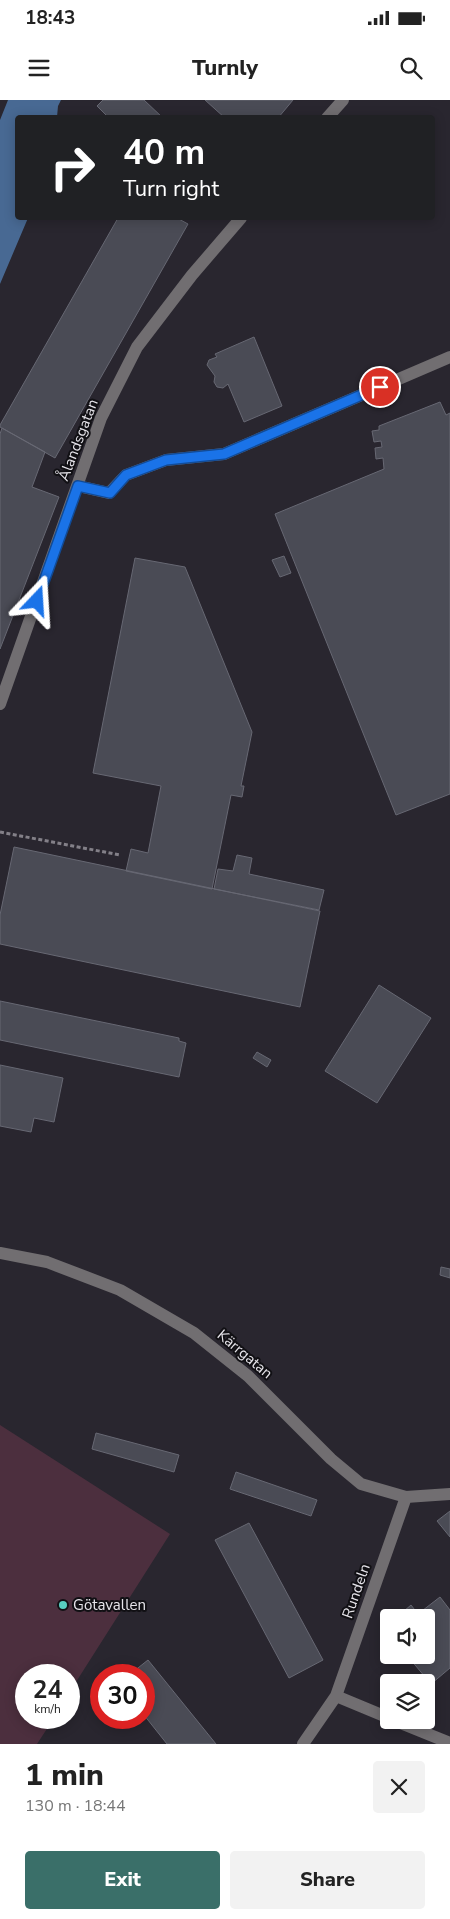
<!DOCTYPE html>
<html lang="en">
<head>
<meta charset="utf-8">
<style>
	:root { --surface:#fff; --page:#f2f2f2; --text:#222; --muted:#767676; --accent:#3a6f69 }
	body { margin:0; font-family:"Nunito Sans",sans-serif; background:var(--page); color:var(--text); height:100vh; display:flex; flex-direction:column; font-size:19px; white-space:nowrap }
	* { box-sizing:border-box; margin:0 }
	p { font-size:16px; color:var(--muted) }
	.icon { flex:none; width:28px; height:28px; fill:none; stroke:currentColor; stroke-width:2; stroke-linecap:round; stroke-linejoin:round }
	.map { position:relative; height:1644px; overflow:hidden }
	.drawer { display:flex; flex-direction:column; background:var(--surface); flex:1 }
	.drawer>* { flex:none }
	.hud { position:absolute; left:15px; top:15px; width:420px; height:105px; border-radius:5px; box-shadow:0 2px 12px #0003; background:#202124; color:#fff; overflow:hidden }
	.fabs { position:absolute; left:380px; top:1509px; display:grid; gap:10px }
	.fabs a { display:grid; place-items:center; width:55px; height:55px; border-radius:5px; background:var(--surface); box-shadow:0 2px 12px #0003; font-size:25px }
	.speed { position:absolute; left:15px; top:1564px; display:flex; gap:10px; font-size:25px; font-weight:700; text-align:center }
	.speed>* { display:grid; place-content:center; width:65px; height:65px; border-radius:50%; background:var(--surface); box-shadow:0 2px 12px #0003; line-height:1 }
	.speed small { font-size:12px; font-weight:400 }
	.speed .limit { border:8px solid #d22; background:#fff; color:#111 }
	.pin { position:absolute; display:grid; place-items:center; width:42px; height:42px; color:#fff; margin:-21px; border:2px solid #fff; border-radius:50%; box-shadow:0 1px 5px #0007 }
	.me { position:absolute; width:55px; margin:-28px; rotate:20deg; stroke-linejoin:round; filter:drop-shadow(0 0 4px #0008) }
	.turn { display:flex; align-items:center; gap:18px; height:105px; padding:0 25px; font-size:22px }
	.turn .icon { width:65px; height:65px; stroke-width:2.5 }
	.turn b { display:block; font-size:35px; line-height:42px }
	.round { display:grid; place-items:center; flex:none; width:52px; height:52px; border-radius:5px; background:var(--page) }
	.overview { display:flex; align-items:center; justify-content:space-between; height:85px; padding:0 25px }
	h1 { font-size:30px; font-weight:800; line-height:38px }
	.primary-button { display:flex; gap:10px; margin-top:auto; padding:10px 25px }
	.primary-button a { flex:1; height:58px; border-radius:5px; background:var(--accent); color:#fff; font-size:20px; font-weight:800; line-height:58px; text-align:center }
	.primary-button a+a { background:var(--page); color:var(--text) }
	.status { display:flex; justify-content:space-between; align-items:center; height:35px; padding:0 25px; background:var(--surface); direction:ltr }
	.status svg { height:14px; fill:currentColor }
	header { display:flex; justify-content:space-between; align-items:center; height:65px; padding:0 25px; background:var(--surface); font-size:22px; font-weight:800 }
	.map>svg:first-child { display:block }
	.green { fill:#4c2f3e }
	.water { fill:#486993 }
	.building { fill:#4a4b55; stroke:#676873 }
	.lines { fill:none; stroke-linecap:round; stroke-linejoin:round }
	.path { stroke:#838088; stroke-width:3; stroke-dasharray:4 2.5; stroke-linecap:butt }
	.minor { stroke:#716e71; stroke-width:12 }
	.route-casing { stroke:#114b97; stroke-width:12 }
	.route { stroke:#1a73e8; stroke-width:9 }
	.poi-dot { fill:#58cec0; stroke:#111014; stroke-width:2 }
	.labels { text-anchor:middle; stroke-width:4; stroke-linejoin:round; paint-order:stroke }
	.street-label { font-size:15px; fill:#e7e5eb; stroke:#111014 }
	.poi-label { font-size:15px; fill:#e7e5eb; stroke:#111014; text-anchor:start }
</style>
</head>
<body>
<div class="status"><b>18:43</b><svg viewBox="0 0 49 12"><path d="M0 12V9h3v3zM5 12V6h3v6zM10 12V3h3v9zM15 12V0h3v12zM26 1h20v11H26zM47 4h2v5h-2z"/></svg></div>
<header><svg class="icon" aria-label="menu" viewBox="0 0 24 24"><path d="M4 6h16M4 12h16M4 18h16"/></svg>Turnly<svg class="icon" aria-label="search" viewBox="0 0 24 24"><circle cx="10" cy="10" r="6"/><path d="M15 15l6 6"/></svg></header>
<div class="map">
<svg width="450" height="1644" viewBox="0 0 450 1644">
	<rect width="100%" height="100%" fill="#29262f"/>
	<path class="green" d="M0,1325L170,1434L69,1593V1575H26V1618H54L37,1644H0Z"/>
	<path class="water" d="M8,0H61L58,6L57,17L18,18V118H28L0,184V20Z"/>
	<path class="building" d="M103,0H144L163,18H109L97,6Z
		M205,0H293L278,18H225Z
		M118,118H177L188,124L55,358L0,327V325Z
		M254,237L282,306L244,322L228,284L223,288L217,287L214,282L215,276L207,265L209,260L217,257L215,254Z
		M440,302L446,315L450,313V694L396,715L275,414L384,369L383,358L376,359L375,348L382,347L381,341L374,342L372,331L379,330V326Z
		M2,328L45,352L32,387L59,397L0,549V334Z
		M284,456L291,473L280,477L272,460Z
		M135,458L185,467L252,632L241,686H244L242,697L231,695L212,789L126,771L131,749L148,753L161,686L93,673Z
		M14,747L320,811L300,907L0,844V815Z
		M237,755L252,758L249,774L324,790L319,810L214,789L218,769L233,771Z
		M379,885L431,918L377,1003L325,971Z
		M0,901L179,938V941L186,943L179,977L0,940Z
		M257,952L271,960L267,967L253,958Z
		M0,965L63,978L54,1022L34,1018L31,1032L0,1026Z
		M441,1167L450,1169V1178L440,1175Z
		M96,1333L179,1355L174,1372L92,1349Z
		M236,1372L317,1400L311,1416L230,1389Z
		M450,1411V1437L437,1421Z
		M249,1423L323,1560L289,1578L215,1440Z
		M440,1497L450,1510V1568L431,1584L410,1559V1555H426V1518H396L411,1505L418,1514Z
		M148,1560L216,1644H167L144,1615V1575H129Z"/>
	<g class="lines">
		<path class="path" d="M0,732L120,755"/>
		<path class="minor" d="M327,18L343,0
			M78,386L109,393L126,375L166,360L224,354L450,257
			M0,604L101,318L137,247L192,175L241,118
			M0,1153L47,1162L120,1190L194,1233L248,1276L331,1359L361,1384L406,1397L450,1394
			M336,1596L389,1618
			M393,1620L450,1643
			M303,1644L336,1596L406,1397"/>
	</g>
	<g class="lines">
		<defs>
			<path id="route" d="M37,501L78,386L110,393L126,375L166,360L224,354L380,287"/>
		</defs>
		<use href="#route" class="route-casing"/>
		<use href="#route" class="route"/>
	</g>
	<circle class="poi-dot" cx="63" cy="1505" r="5"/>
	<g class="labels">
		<g class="street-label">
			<text transform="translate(78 340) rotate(-69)" y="5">Ålandsgatan</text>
			<text transform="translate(245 1254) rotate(40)" y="5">Kärrgatan</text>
			<text transform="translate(356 1491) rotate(-71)" y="5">Rundeln</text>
		</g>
		<g class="poi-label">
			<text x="73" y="1510">Götavallen</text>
		</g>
	</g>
</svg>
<div class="fabs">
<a><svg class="icon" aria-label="sound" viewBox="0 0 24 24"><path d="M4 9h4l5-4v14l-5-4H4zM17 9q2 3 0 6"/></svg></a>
<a><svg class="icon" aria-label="layers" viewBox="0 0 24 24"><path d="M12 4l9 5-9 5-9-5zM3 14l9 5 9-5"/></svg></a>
</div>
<div class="speed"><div>24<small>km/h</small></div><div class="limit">30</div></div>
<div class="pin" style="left:380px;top:287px;background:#d93025"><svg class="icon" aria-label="arrive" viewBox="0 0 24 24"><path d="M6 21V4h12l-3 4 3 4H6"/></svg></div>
<svg class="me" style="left:37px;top:501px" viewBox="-20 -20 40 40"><path d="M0-17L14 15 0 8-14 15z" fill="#1a73e8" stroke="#fff" stroke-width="4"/></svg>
<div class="hud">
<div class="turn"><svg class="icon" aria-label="right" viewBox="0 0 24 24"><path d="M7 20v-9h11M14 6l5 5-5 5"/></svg><div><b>40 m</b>Turn right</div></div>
</div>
</div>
<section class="drawer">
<div class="overview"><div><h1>1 min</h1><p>130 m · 18:44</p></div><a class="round"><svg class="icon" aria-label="close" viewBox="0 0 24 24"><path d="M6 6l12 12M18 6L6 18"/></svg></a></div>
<div class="primary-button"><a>Exit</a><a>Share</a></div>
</section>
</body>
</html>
